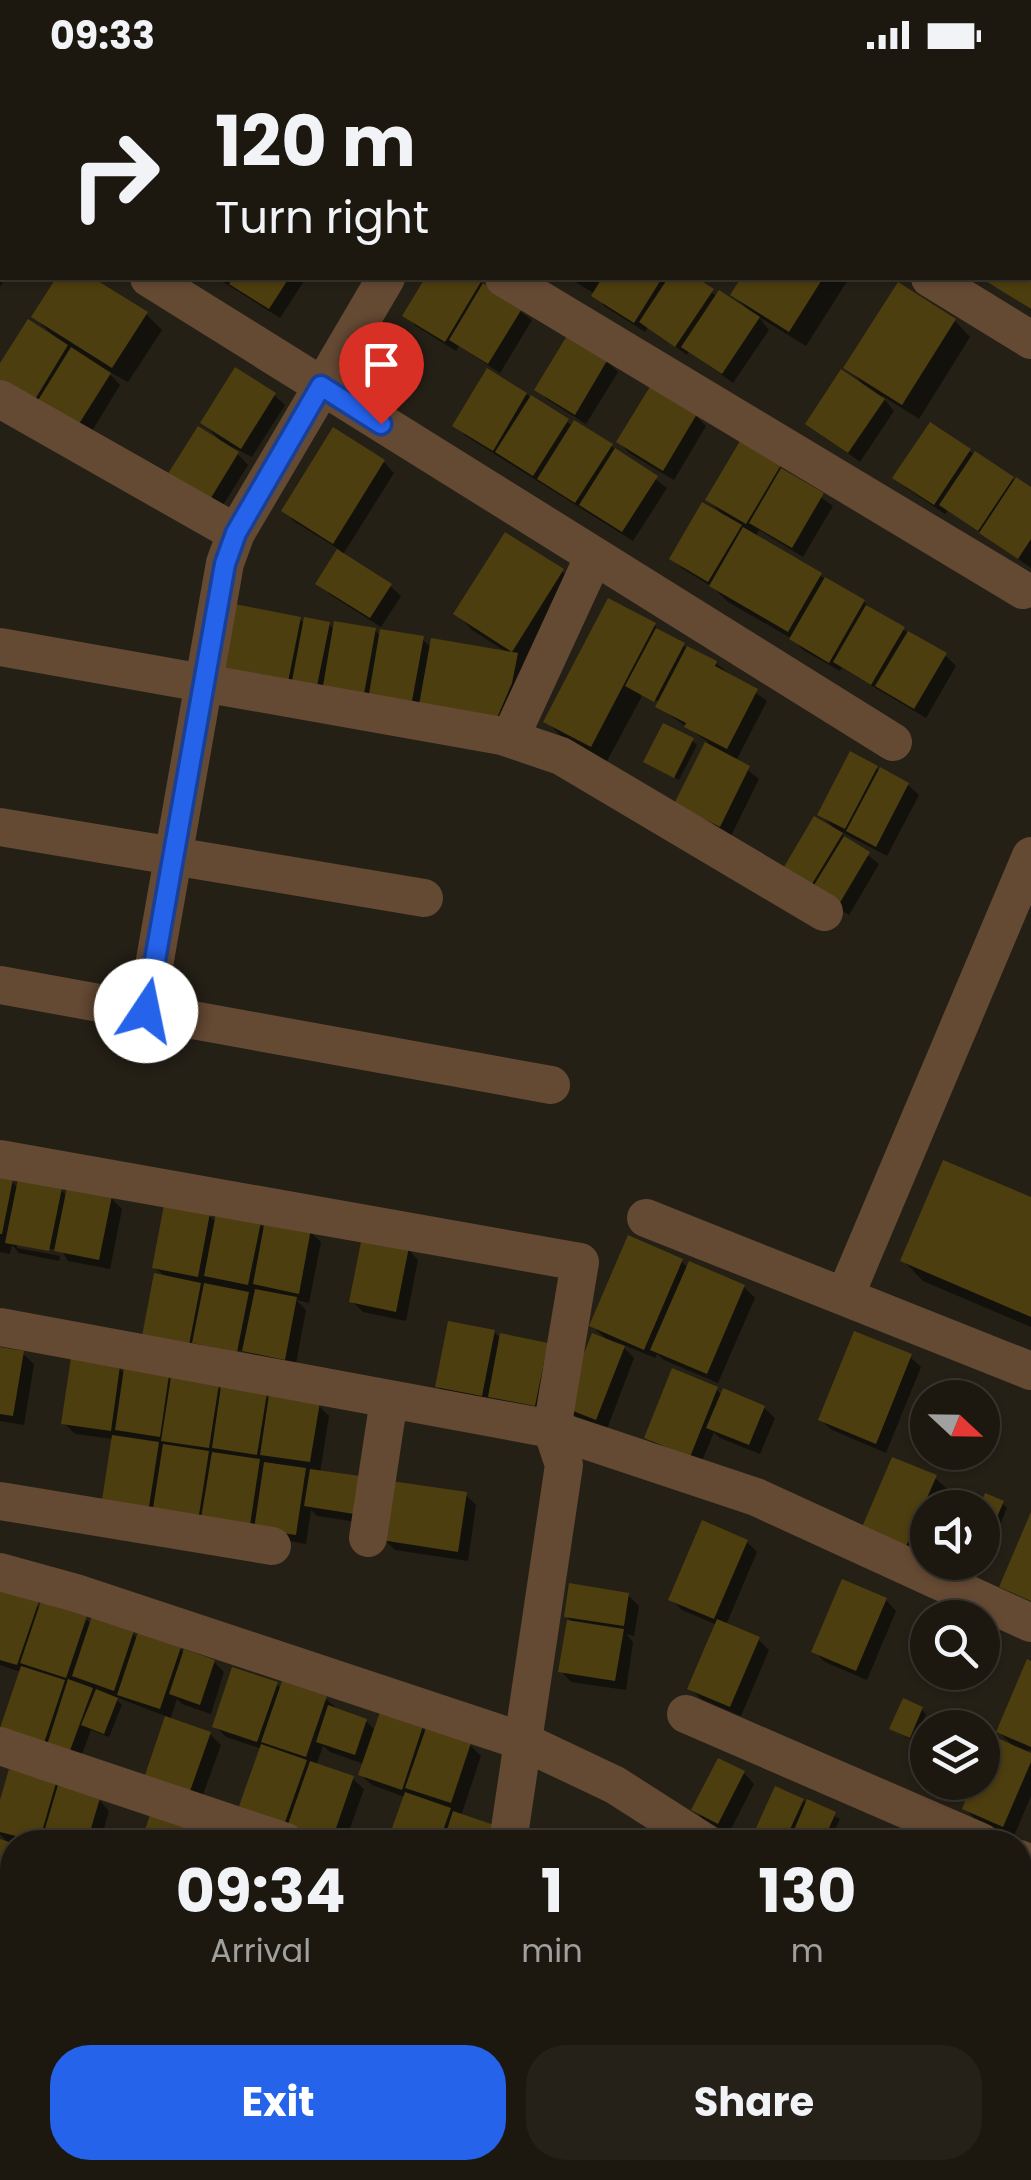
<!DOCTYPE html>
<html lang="en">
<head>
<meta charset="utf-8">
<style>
	:root { --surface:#1c1810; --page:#252119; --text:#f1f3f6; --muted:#a0a09f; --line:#3a3730; --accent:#2563eb }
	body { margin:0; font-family:Poppins,sans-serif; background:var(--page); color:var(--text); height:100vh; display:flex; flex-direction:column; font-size:38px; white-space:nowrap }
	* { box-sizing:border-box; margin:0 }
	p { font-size:32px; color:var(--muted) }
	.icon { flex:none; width:55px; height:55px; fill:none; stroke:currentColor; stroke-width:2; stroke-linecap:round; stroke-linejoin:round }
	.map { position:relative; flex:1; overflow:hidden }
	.drawer { position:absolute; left:0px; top:1760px; width:1032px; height:350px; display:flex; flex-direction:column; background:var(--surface); border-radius:40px 40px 0 0; box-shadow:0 2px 8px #0004,0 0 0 2px var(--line) }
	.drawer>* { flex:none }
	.top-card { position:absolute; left:0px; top:0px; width:1032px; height:210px; box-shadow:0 2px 8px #0004,0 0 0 2px var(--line); background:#1c1810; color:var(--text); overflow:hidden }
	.needle { width:65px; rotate:112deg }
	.tools { position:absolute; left:910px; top:1310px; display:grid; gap:20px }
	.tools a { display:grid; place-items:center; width:90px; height:90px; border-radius:50%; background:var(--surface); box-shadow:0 2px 8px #0004,0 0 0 2px var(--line); font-size:50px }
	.pin { position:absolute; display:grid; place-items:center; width:85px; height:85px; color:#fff; margin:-102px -42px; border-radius:50% 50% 50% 0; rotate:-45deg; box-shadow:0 0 10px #0007 }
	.pin .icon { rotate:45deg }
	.me { position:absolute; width:110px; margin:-55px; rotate:11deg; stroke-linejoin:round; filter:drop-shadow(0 0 8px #0008) }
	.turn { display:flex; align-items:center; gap:35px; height:210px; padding:0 50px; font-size:45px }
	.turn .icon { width:130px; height:130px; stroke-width:2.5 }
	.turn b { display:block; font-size:70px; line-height:85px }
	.eta { display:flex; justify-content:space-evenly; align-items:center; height:170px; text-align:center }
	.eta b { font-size:60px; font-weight:700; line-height:70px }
	.cta { display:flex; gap:20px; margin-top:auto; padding:20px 50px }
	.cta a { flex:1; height:115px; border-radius:40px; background:var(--accent); color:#fff; font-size:40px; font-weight:700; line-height:115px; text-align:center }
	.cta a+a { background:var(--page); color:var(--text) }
	.status { display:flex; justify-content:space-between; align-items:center; height:70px; padding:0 50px; background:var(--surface); direction:ltr }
	.status svg { height:28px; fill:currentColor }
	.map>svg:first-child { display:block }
	.shadow { fill:#0007 }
	.building { fill:#4d3e0f }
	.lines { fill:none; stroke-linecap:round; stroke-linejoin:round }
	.lane { stroke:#644933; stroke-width:20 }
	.street { stroke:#644933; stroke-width:38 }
	.route-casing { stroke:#184099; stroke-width:25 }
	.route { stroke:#2563eb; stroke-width:18 }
</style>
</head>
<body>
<div class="status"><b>09:33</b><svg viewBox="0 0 49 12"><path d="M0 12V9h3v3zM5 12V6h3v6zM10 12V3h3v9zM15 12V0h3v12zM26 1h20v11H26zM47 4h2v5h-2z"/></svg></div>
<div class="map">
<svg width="1031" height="2110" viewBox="0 0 1031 2110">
	<rect width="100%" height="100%" fill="#252016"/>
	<path class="shadow" d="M67,0H138L140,2H65Z
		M363,0H497L495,2Z
		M719,0H821L718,2Z
		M1031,132V240L985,208H1030Z
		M0,154L2,208H6L0,217Z
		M59,208H88L146,244L162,260L128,312L106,300L120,315L89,366L0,309V298L55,267L34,247Z
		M217,208H306L280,248Z
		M428,208H474L532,250L500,303L459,276L456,281L416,256L405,245Z
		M569,208H692L718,227L749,240L733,225L744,208H849L806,276L759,247L769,260L733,313L689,281L687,285L648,257L645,262L604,236L595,224Z
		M955,251L970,267L919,349L881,325L894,341L860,392L808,354L863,314L847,297Z
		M607,291L618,302L586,354L548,330L537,320Z
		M526,324L573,356L611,376L667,418L633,471L466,366L455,356Z
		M274,325L285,335L252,387L230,376L248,395L217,445L177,420L220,370L203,353Z
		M696,346L706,356L674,410L629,383L619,372Z
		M969,381L1031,420V498L948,440L945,444L906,418L895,408Z
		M384,392L394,403L342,486L390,516L401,526L381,557L329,524L319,513L340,480L295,452L284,441Z
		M779,397L833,436L803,487L759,460L755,467L864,532L874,542L945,585L956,596L926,648L842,598L840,601L803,580L794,570L728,532L714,518L683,499L672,489L723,445L708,430Z
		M562,501L578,517L508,658L231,608L300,549L305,554H328L335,560H374L382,567L422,569L432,578L511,585L472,560L457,544Z
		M654,555L665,566L715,593L767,631L736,691L759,709L731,766L677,733L708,672L660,638L667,636L641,622V628L607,691L562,667L546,651Z
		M692,671L697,675L679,710L646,691Z
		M876,698L908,715L919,725L887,786L834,758L879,794L849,845L795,813L835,759L820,744Z
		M0,1109L11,1111L19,1119L61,1120L68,1127L111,1128L122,1139L110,1199L68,1191L62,1181L17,1172V1178L60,1186L59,1191L19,1183L12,1175L10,1184L0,1182Z
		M1031,1130V1257L923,1211L903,1190Z
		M209,1146L217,1153L259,1154L266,1160L310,1162L321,1172L309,1233L296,1230L306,1240L295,1299L250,1283L204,1273V1278L156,1276L166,1208L155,1197Z
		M408,1179L418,1190L406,1251L363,1242L352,1231Z
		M681,1191L688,1198L744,1217L755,1228L718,1313L664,1290L657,1284L655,1288L619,1273L634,1288L607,1359L577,1348L566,1337L609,1272L592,1256Z
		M494,1262L502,1270L547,1275L546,1345L502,1336L493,1328L492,1336L448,1327L437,1316Z
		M0,1280L23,1284L34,1294L24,1355L0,1351Z
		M910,1287L921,1297L886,1383L832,1360L821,1350Z
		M119,1298L125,1305L168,1308L173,1312L266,1326L271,1331L318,1335L329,1346L320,1403L364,1453L317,1446L311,1440L306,1474L116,1439L114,1369L75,1364L64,1353Z
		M716,1319L722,1325L764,1338L775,1348L760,1384L720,1368L714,1362L700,1396L658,1378L647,1368Z
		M935,1408L946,1418L938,1438H928V1461L915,1490L874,1472Z
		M465,1424L476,1435L468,1491L395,1480L384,1469Z
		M1002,1433L1007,1438L990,1479L982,1475Z
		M747,1472L757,1482L726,1555L758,1569L769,1580L741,1646L701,1629L690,1618L717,1555L682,1540L671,1529Z
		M0,1521L42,1538L85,1548L92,1555L132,1563L138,1569L180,1579L185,1585L214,1592L224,1602L211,1644L182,1634L177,1629L170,1650L210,1664L221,1675L200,1733L157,1718L168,1647L113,1626L122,1635L109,1667L91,1660L78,1695L12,1672L21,1602L0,1595Z
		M628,1525L639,1536L634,1566L626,1564L633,1572L626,1620L571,1612L561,1601L574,1554L566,1546Z
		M886,1530L896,1541L867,1610L825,1592L814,1581Z
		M1031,1594V1681L1026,1680L1031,1685V1726L1014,1766L975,1749L965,1738L982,1712L1016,1679L999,1662Z
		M276,1614L282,1619L325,1628L336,1638L366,1651L376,1661L422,1658L427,1663L470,1675L481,1686L461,1746L509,1772H389L405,1727L372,1715L361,1705L364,1694L330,1682L323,1676L316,1696L353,1709L364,1719L345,1772H324L252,1749L262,1679L226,1667L215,1656Z
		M921,1639L926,1644L914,1671L892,1659Z
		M744,1703L754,1714L729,1763L704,1750L694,1739Z
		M55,1715L99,1730L109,1741L100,1772H12V1867L0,1863V1772L10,1775L0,1764V1739Z
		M803,1731L840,1749L829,1772H788L760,1757Z
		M151,1748L198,1763L222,1772H143Z
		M884,1763L906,1772H880Z
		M755,1766L771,1772H752Z
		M1020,1823L1025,1828L1031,1824V1963L1020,1958Z
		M0,1899L12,1902L10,2005L0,2003Z
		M0,2023L12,2026V2098H33L31,2105L35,2107L38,2098H112L121,2107L123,2098H204L201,2110H0Z
		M1020,2077L1031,2088L1016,2110H955L952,2102L945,2098H1020Z
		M215,2098H250L287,2110H211Z
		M392,2098H479L474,2110H402Z
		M517,2098H550L562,2109L512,2110Z
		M623,2098H701L694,2110H642Z
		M753,2098H833L826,2110H778Z"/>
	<path class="building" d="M56,208H93L148,242L112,298L31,247Z
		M233,208H289L269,239L229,214Z
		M425,208L482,210L445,272L402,246Z
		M602,208H662L634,253L591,226Z
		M668,208H697L714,219L675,277L639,252Z
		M741,208H823L789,262L730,225Z
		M981,208H1031V239Z
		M898,212L956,249L902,335L843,298Z
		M483,213L523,237L488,294L449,270Z
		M719,220L760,247L722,304L681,277Z
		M28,249L68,275L34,331L0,310V293Z
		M568,264L608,289L575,345L534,320Z
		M71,277L111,303L77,357L37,332Z
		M235,297L276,323L241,379L200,353Z
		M487,298L527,323L493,381L452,356Z
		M841,299L885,329L848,383L805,354Z
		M651,315L697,344L663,401L616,372Z
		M531,325L569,349L533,406L495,382Z
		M574,350L613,374L575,433L537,409Z
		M930,352L971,379L934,435L892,408Z
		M198,356L239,382L206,436L164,410Z
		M333,357L385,390L333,474L281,441Z
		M740,371L781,395L746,454L705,430Z
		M615,378L658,406L622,462L579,435Z
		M975,381L1014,407L978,461L939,435Z
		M781,398L824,423L792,478L749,453Z
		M1016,407L1031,417V469L1018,489L979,463Z
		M702,432L742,455L708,512L669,489Z
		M743,457L822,503L788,562L709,516Z
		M505,462L564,499L512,582L453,544Z
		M337,479L392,514L370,548L315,514Z
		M825,507L865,530L829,593L789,569Z
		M608,528L656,553L591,677L543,652Z
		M230,533L301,547L288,612L218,598Z
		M866,535L905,557L871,615L833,592Z
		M304,547L330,552L317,616L292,611Z
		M334,551L376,558L364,624L323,616Z
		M656,558L685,573L654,632L625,616Z
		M380,559L424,566L412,631L369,624Z
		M908,561L947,583L914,639L875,616Z
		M431,568L518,583L512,613L497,648L419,635Z
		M687,576L717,591L715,596L758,619L727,679L684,657L686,653L655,637Z
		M663,653L694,668L674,708L643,692Z
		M705,672L750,696L720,757L674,734Z
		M850,681L878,696L845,759L817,745Z
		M880,697L909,713L876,777L846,761Z
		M814,746L843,763L809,819L781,802Z
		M844,766L870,782L838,836L811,820Z
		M943,1090L1031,1127V1247L900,1191Z
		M0,1106L13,1109L2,1164H0Z
		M18,1109L62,1118L49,1181L5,1173Z
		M67,1117L112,1126L99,1190L54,1181Z
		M164,1135L210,1143L198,1207L152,1198Z
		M216,1143L261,1152L248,1215L204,1206Z
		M265,1150L311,1159L299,1224L253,1214Z
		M628,1165L683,1189L644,1280L589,1256Z
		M362,1167L409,1177L396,1242L349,1232Z
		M689,1191L745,1215L707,1304L650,1280Z
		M154,1203L201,1213L189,1275L142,1266Z
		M204,1213L249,1222L237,1282L192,1273Z
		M255,1219L297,1227L285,1290L242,1281Z
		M448,1251L495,1260L482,1326L435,1317Z
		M854,1261L912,1284L876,1374L818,1350Z
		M500,1263L548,1273L535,1336L488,1327Z
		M592,1263L625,1276L596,1350L563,1337Z
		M0,1277L24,1281L13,1346L0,1344Z
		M71,1288L120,1296L111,1361L61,1354Z
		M124,1298L169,1305L160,1367L115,1360Z
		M672,1298L718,1317L690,1387L644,1368Z
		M171,1307L219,1314L209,1378L161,1371Z
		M221,1316L267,1323L257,1385L212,1378Z
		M723,1318L765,1336L749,1375L706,1358Z
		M269,1325L320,1332L310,1392L260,1385Z
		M112,1365L159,1372L149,1437L102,1430Z
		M163,1374L209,1381L199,1445L153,1438Z
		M212,1382L260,1389L250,1455L201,1448Z
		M892,1387L937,1405L904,1481L860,1462Z
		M264,1392L306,1398L296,1465L254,1459Z
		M310,1399L360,1406L354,1444L304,1436Z
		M391,1411L467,1422L458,1482L381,1470Z
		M985,1423L1004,1431L982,1481V1438H979Z
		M1031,1442V1531L999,1517Z
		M702,1450L748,1470L714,1549L668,1530Z
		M842,1509L887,1528L856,1601L811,1582Z
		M569,1513L629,1523L624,1556L564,1547Z
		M0,1518L39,1531L17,1595L0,1590Z
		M41,1531L87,1546L66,1608L20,1593Z
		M92,1546L134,1561L114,1621L72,1606Z
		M717,1549L760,1567L730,1637L687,1619Z
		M567,1550L624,1559L615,1611L558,1602Z
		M138,1562L181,1577L160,1639L117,1625Z
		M184,1579L215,1590L200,1635L169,1624Z
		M1027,1589L1031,1591V1677L996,1662Z
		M21,1596L65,1610L43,1676L0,1658Z
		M232,1597L278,1612L257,1672L212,1657Z
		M68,1609L93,1618L68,1686L46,1678Z
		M282,1611L327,1626L306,1687L261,1672Z
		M96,1619L118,1628L104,1664L81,1655Z
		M903,1628L923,1637L910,1668L889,1659Z
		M328,1635L367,1649L355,1685L316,1672Z
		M380,1642L423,1656L402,1720L358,1705Z
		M165,1646L211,1662L189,1724L144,1708Z
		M426,1658L471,1673L451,1733L405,1718Z
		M993,1666L1031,1683V1692L1003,1757L962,1739L973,1712H982V1691Z
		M261,1674L307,1690L284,1755L238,1739Z
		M718,1688L745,1701L718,1754L691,1740Z
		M310,1691L354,1706L332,1770L288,1754Z
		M9,1699L56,1713L39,1772L0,1762V1730Z
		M58,1715L100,1728L87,1772H41Z
		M775,1716L804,1729L785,1770L756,1758Z
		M405,1722L451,1738L439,1772H387Z
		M807,1729L836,1742L823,1772H789Z
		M453,1741L500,1757L495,1772H443Z
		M150,1745L199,1761L195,1772H141Z
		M0,1769L12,1773V1861L0,1857Z
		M1026,1819L1031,1821V1894L1020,1890V1833Z
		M1020,1892L1031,1897L1029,1958L1020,1954Z
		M0,1896L12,1900V1948L0,1944Z
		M0,1947L12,1951L1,1991H0Z
		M0,2021L12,2024L13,2098L10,2110H0Z
		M35,2098H99L96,2110H32Z
		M121,2098H185L182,2110H118Z
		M213,2098H258L293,2109L209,2110Z
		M426,2098H465L460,2110H424L421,2109Z
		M514,2098H552L545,2110H509Z
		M624,2098H665L658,2110H646Z
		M668,2098H694L687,2110H661Z
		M724,2098H746L768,2110H717Z
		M767,2098H817L809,2110H781L765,2101Z
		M837,2098H870L885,2106L883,2110H830Z
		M952,2098H1007L999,2110H954L947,2105Z"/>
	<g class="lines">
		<path class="lane" d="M196,2110L200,2098"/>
		<path class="street" d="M176,0L180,2
			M590,0L594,2
			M512,2L514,0
			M0,113L2,115
			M149,208L893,672
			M504,208L1023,520
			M930,208L1031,270
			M0,329L236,463
			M0,577L502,666L561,686L824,842
			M510,668L594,486
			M0,757L424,828
			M0,915L551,1015
			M146,941L225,493L236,463L386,208
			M0,1089L580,1192L552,1359L564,1395L508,1772
			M646,1148L1031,1301
			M845,1226L1031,786
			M0,1257L552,1359L756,1427L1031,1553
			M0,1431L272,1476
			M368,1468L389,1329
			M0,1502L76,1523L522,1671L615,1715L704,1772
			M686,1644L981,1772
			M0,1676L286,1772
			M1020,1789L1031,1794
			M0,1879L12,1883
			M1020,1977L1031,1984
			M586,2098L602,2110
			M893,2098L912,2110"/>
	</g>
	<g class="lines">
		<defs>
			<path id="route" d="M146,941L225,494L236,463L321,316L381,354"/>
		</defs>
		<use href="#route" class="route-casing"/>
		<use href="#route" class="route"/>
	</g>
</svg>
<div class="tools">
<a><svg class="needle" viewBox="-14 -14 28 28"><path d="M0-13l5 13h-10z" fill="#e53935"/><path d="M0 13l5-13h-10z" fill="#a0a09f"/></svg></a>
<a><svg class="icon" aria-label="sound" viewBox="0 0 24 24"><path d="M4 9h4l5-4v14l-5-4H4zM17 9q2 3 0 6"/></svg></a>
<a><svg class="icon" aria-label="search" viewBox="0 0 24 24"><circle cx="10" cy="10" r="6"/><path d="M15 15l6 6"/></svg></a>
<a><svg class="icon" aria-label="layers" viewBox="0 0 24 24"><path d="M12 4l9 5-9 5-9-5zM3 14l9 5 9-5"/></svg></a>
</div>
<div class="pin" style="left:381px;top:354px;background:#d93025"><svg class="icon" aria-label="arrive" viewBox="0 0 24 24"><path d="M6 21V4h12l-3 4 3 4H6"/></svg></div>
<svg class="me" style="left:146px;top:941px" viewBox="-20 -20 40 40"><circle r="19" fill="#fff"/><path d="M0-13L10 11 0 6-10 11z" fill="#2563eb"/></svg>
<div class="top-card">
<div class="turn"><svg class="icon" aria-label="right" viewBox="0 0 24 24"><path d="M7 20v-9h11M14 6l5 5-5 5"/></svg><div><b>120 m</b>Turn right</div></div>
</div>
<section class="drawer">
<div class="eta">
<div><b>09:34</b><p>Arrival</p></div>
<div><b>1</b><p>min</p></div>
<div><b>130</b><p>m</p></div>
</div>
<div class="cta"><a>Exit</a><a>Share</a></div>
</section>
</div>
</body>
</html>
